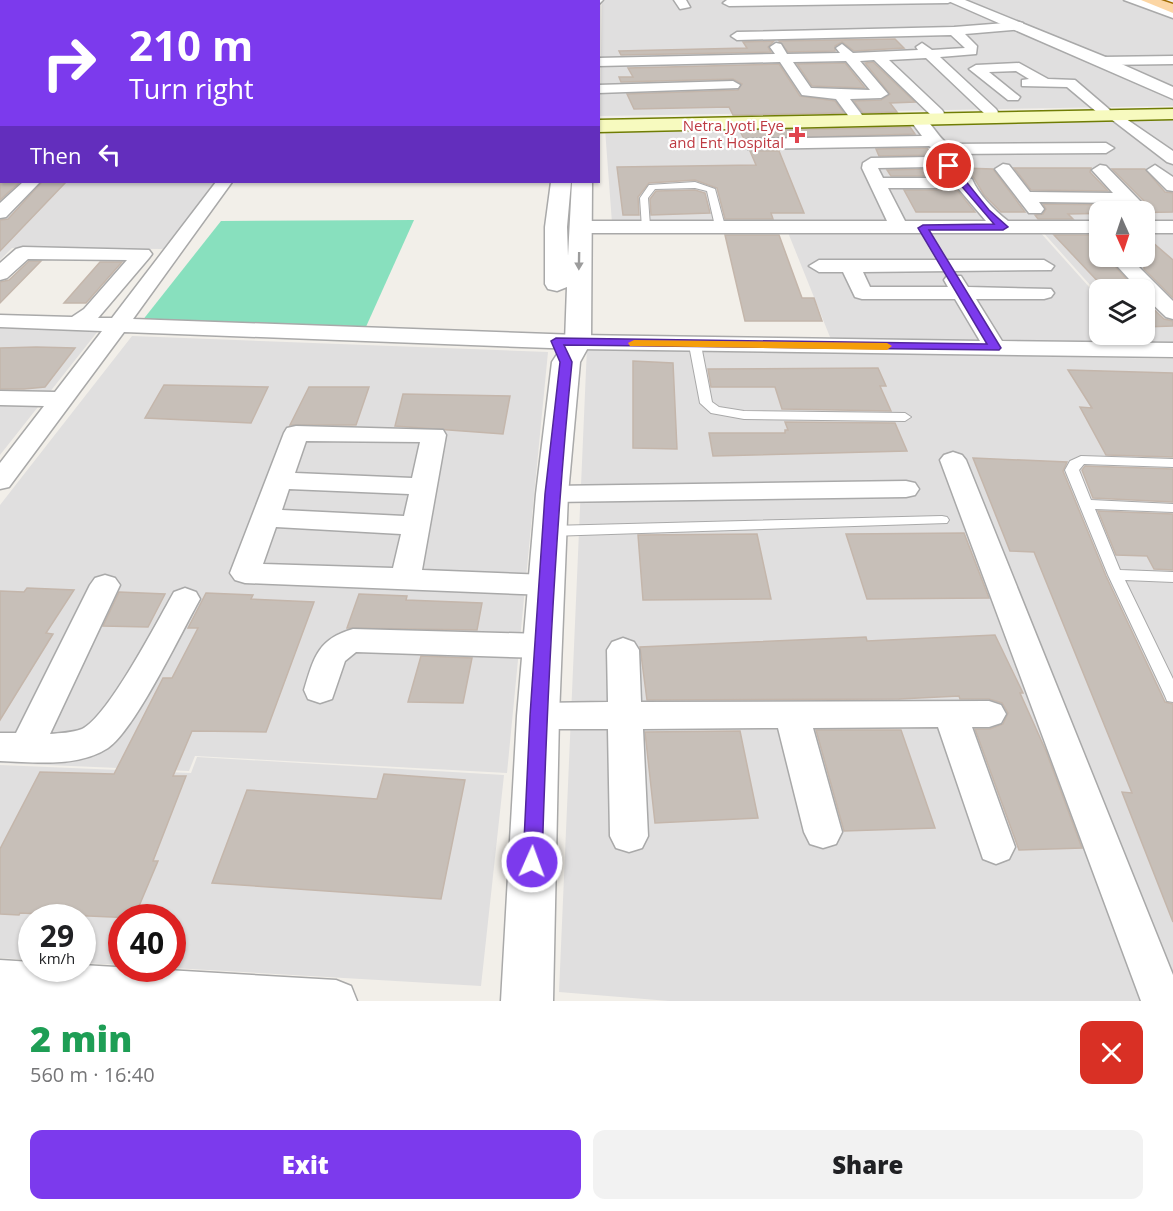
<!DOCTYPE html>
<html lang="en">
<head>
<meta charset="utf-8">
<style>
	:root { --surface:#fff; --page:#f2f2f2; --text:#202124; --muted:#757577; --accent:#7c3aed }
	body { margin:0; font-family:"Open Sans",sans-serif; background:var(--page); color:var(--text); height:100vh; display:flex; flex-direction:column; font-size:22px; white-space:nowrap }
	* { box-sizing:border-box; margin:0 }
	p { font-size:20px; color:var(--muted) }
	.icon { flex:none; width:33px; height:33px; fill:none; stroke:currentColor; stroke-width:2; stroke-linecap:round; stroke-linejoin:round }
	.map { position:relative; height:1001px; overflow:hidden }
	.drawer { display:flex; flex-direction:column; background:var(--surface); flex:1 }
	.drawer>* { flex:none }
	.hud { position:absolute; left:0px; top:0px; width:600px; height:183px; box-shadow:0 2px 4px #0004; background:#7c3aed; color:#fff; overflow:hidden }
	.needle { width:39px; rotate:177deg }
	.fabs { position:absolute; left:1089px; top:201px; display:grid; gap:12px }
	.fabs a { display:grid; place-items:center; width:66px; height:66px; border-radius:12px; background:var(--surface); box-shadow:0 2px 4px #0004; font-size:30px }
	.speed { position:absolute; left:18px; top:904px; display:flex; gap:12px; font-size:30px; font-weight:700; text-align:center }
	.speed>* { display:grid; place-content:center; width:78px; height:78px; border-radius:50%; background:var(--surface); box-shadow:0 2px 4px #0004; line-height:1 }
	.speed small { font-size:15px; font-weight:400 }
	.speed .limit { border:9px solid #d22; background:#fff; color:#111 }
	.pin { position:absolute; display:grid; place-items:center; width:51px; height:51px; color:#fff; margin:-26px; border:3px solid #fff; border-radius:50%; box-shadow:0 2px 6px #0007 }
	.me { position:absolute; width:66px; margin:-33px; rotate:2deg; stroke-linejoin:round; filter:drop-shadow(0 0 4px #0008) }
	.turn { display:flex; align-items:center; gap:21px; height:126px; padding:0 30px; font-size:27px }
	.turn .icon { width:78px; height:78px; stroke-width:2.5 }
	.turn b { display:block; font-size:42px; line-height:51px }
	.then { display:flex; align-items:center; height:57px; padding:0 30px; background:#0003; gap:12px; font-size:22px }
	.round { display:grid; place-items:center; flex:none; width:63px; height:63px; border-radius:12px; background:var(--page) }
	.overview { display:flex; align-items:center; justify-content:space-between; height:102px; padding:0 30px }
	h1 { font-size:36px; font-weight:800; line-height:45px; color:#1e9e55 }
	.cta { display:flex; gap:12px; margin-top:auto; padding:12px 30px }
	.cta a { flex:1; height:69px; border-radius:12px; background:var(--accent); color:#fff; font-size:24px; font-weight:800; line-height:69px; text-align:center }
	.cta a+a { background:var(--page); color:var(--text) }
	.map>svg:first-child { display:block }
	.residential { fill:#e0dfdf }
	.education { fill:#ffffe5 }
	.pitch { fill:#88e0be }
	.building { fill:#c7bfb8; stroke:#c4b6ab; stroke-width:1.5 }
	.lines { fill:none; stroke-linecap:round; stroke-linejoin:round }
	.service-casing { stroke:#a9a9a9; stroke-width:2 }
	.minor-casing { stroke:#a9a9a9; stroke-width:3 }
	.tertiary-casing { stroke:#a9a9a9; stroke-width:3 }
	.secondary-casing { stroke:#707d05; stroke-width:3 }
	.primary-casing { stroke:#a06b00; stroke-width:3 }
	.service { fill:#fff; fill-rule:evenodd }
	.minor { fill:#fff; fill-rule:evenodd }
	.tertiary { fill:#fff; fill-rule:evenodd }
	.secondary { fill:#f7fabf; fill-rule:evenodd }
	.primary { fill:#fcd6a4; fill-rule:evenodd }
	.oneway { fill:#9c9c9c }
	.route { fill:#7c3aed; stroke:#51269a; stroke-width:1.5 }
	.slow { fill:#f59e0b }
	.health-dot { fill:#e0444e; stroke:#fff; stroke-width:2 }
	.labels { text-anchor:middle; stroke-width:4.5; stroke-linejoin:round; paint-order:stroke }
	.far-health-label { font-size:15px; fill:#be3a42; stroke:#fff; text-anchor:end }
</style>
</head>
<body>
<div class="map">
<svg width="1173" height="1001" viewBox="0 0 1173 1001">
	<rect width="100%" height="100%" fill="#f2efe9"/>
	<path class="residential" d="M602,0H1121L1173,18V106L600,116Z
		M1173,116V224H1145L1144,212H1100L1099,224L612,223L605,129Z
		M0,146L2,182H217L163,249L12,248L0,260Z
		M787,230L1039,231L1099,298L1100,334L1133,335L1144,347L832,342Z
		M1041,230H1099L1100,256H1144L1145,230H1173V348L1147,347L1135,335L1144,334V290H1100L1099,295Z
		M0,328L98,331L0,455Z
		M132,336L548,352L507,773L195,756L189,771L0,763V505Z
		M587,347L1173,359V1001H669L559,992Z
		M197,757L504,775L481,986L173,968L172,918H122L121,965L83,963L82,918H32L31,960L0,958V765L191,773Z"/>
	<path class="education" d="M0,0H227L2,2L0,54Z"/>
	<path class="pitch" d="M414,220L365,329L142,321L221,221Z"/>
	<path class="building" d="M895,39L904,48L854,51L842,42L835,46V51L788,52L779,41Z
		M774,41L768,47L771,52L621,55L619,51L747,48L743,42Z
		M873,62L915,102L890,103L897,112L863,113L854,101L881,100L890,94L865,63Z
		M845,63L865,88L812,86L797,64Z
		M779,64L800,96L835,101L844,113L733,115L729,107L634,109L627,94L738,90L742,84L733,79L621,82L619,77H633L628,68Z
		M910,127L915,134L744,139L740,131Z
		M927,148L932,155L879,156L876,149Z
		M750,151H779L804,213H771L773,219H725L717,188L695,180L649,183L638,197L639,215H623L617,167L756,165Z
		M963,168L993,169L1025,212H1001L984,195L974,178Z
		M1014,168H1091L1090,172L1108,191L1031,190Z
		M930,169L942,172L945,176H891L887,170Z
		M1112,169H1145L1165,192L1173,193V212L1068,214L1073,219H1038L1035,215L1043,214L1046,209L1043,204L1122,205L1133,211L1144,206L1145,202Z
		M0,182H20L0,200Z
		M42,182H66L0,251V220L8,219Z
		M695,190L705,193L710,213L651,215L650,199L656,191Z
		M904,190H957L975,212H916Z
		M725,235H779L802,298H814L822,321H745Z
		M1054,235H1090L1100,245V256H1106L1136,290H1106Z
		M1144,235L1173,260V298L1144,269Z
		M29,261H41L0,303V282L9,280Z
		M100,262H122L86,303H64Z
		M1144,300L1164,319L1173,321V326L1144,327Z
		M0,348L36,347L75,348L45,387L24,389H0Z
		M633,361L673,363L677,449L633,448Z
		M878,368L886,386H880L891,411L782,409L775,387H711L708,369Z
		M1068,370L1173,373V457L1106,455L1080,407L1092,408Z
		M164,385L268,387L251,423L145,418Z
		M309,387H369L356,425H290Z
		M403,394L510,396L503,434L395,426Z
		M785,422L895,423L907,451L713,456L709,433H785V430H788Z
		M973,458L1067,462L1063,471L1106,576L1165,702L1173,704V922L1122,792L1132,793L1034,552L1010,551Z
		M1085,466L1173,469V502L1093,498L1082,470Z
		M1098,511L1173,514V570L1154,569L1147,556L1116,555Z
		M964,533L989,598L867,599L846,534Z
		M757,534L771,599L643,600L638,535Z
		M27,588L74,590L46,633L53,634L0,720V591L24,592Z
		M119,592L165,594L148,627L103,626Z
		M206,593L253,595L251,599L314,602L266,732L192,731L173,776H186L153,861H158L134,918L20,913L19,915L0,914V849L40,772L114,774L163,678H172L198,628H188Z
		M359,594L407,596L406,600L482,603L477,630L347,628Z
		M995,635L1023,693H1020L1046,751L1082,848L1019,850L975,729H990L1003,724L1008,713L1002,703L989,699H960L959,696L899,699L647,700L640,647L866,637L867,641Z
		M421,656L472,658L463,703L408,702Z
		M816,730H901L935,828L844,831Z
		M740,731L758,818L655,823L645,732Z
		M384,774L465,780L441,899L212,883L247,790L377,799Z"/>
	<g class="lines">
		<defs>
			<path id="service" d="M136,0H142L135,2Z
				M478,0H485L476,2Z
				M524,0H530V2H524Z
				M0,2H2V6H0Z
				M0,36H2V40H0Z
				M0,53H2V57H0Z
				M695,182L715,189L725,226L723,228L715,226L707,191L695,188L655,189L648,198L650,226L642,228L640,198L649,185Z
				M695,342L701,345L712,402L719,407L744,411L905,413L911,417L905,421L744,419L711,413L700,403L689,345Z
				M1081,456L1173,459V467L1084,464L1079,470L1091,500L1173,504V512L1095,509L1120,570L1173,572V582L1125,580L1173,679V702L1167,701L1165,696L1108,575L1065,470L1070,461Z
				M942,516L947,517L949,520L947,523L550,536L543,531L550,526Z"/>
			<path id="minor" d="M350,0H362L350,2Z
				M674,0H686L690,7L680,9Z
				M727,0H954L948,3L729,6L723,3Z
				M1019,22L1023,23V29L965,34L977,46L976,54L940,57L996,109L998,112L996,115H986L926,58L889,60L942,110L944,113L942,116H932L874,60L860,61L888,94L881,98L850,99L862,115L855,119L850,118L836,99L802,95L780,62L598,66V58L775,54L770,47L776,43L781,44L787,54L840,53L836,48L842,44L853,53L918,50L916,47L922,43L932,50L965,48L951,35L737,40L731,36L737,32L954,27ZM846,61L870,90L811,88L793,62Z
				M1173,56V64L1102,65L1095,61L1102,57Z
				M1019,63L1048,79L1075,80L1110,110L1108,113H1098L1067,87L1022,86V80L1029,79L1016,71L989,72L1020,97L1018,100H1008L969,69L976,65Z
				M0,71H2V79H0Z
				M733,81L740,85L738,88L598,93V85Z
				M1116,112L1173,151V164L1167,162L1111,119L1109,116Z
				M918,115C930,118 937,137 948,144L1106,143L1114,148L1106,153L944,154L929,146L748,149L740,144L748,139L922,136L910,120Z
				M930,157L955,163L968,178L972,179C979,195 993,209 1008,221H1100V233H580L571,227L580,221H887L862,168L863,163L871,158ZM930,167L943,170L950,178H883L878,168ZM888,188H958L986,221H905Z
				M1003,164L1009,165L1030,192L1113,193L1092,170L1100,165L1106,166L1143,204L1134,209L1123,203L1039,202L1044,209L1041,213H1029L995,169Z
				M1155,165L1173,177V191L1167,190L1147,170Z
				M0,169H2V179H0Z
				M23,182H40L6,217L0,218V203Z
				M216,182H232L133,319L578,335L980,341L955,299H862L855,297L843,272H819L809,266L819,260H1044L1054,266L1051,270L863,272L870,287H948L944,280L947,276H961L968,287L1051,289L1054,293L1051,297L1044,299H976L1002,341L1173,343V357L578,349L124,332L9,487L0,489V463L44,406L0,405V391L55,392L102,331L0,327V315L72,317L84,309L127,260L28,259L7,278L0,280V263L16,249L23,247L149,250L152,254L149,258L98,318H112Z
				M1144,221H1173V233H1144Z
				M1108,256H1128L1173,301V319L1166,317L1144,296V290H1139Z
				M296,426L443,430L446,435L422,570L547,575L557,578L562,585L557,592L547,595L245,583L235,580L230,573L284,433L287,428ZM306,441L420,442L412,478L295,473ZM289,489L409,494L404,516L282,510ZM276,527L401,534L393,568L263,564Z
				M953,452L962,455L966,460L1173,975V1001H1141L940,460L944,455Z
				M906,481L915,483L919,489L915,495L906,497L552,502L543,500L539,494L543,488L552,486Z
				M105,575L115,578L120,585L50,734C60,733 72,733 82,729C108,717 158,620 174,592L185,588L196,592L200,599C182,631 135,730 108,748C78,768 34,762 0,761V733H16L90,585L95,578Z
				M353,629L543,634L554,638L559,646L554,654L543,658L356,652L345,661L332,699L320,703L308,699L304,690C314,657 318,639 353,629Z
				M623,638L634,642L639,650L641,702L989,701L1001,705L1006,714L1001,723L989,727H972L1015,847L1009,859L996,864L983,859L938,727L813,728L842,832L836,844L823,848L810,844L804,832L778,728L643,729L648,836L642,848L629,852L616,848L610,836L608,729H538L526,725L521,716L526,707L538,703L608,702L607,650L612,642Z
				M0,960L32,962V969H82V965L336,980L351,986L357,1001H0Z"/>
			<path id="tertiary" d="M589,0H603L598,5V2Z
				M946,0H965L1108,58L1173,87V99Z
				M1124,0H1145L1173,9V18Z
				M551,182H571L567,227L568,256L572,182H592L591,342L580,362L568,494L559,716L553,1001H501L517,716L536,494L552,362L565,342L567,287L557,291L548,289L545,284V227Z"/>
			<path id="secondary" d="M1173,109V119L598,132V120Z
				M0,138H2V150H0Z"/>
			<path id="primary" d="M1141,0H1161L1173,4V13Z"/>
		</defs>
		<use href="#service" class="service-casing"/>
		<use href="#minor" class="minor-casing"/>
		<use href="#tertiary" class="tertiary-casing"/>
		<use href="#secondary" class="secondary-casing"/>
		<use href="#primary" class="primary-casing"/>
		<use href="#service" class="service"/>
		<use href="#minor" class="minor"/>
		<use href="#tertiary" class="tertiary"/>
		<use href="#secondary" class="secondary"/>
		<use href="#primary" class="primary"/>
	</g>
	<defs><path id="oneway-solid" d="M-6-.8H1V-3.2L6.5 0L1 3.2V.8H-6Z" transform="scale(1.5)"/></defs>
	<use class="oneway" href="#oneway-solid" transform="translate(579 261) rotate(91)"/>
	<path class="route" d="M946,164H952L989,210L1008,227L1003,230H929L1001,348L999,350L564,345L572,362C555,529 547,695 542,862L539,868L532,871L525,868L523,862L530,716L545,494L560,362L551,341L556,338L987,344L918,228L923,225L994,224L946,168Z"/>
	<path class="slow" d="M634,340L887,343L892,346L887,350L630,346L628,343Z"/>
	<path class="health-dot" d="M794 126h6v6h6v6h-6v6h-6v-6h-6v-6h6z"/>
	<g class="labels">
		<g class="far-health-label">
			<text x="784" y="131">Netra Jyoti Eye<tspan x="784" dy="17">and Ent Hospital</tspan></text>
		</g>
	</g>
</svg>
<div class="fabs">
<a><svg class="needle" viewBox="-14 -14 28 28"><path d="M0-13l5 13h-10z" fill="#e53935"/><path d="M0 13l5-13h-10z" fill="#757577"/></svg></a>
<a><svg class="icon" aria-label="layers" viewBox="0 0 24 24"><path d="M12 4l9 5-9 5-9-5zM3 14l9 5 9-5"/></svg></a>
</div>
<div class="speed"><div>29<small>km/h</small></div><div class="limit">40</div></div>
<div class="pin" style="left:949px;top:166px;background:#d93025"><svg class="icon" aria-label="arrive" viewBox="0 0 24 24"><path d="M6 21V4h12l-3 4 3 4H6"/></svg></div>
<svg class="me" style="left:532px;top:862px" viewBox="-20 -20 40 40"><circle r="17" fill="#7c3aed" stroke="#fff" stroke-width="3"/><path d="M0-11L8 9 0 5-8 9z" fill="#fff"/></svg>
<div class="hud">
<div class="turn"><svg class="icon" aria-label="right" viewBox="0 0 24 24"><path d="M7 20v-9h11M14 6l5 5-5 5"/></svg><div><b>210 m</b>Turn right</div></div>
<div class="then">Then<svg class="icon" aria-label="left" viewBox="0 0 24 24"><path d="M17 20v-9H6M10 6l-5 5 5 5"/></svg></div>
</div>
</div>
<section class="drawer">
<div class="overview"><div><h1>2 min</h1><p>560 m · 16:40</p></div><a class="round" style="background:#d93025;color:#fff"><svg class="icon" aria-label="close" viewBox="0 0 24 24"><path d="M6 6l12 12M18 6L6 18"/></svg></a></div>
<div class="cta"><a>Exit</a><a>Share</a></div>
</section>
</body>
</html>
